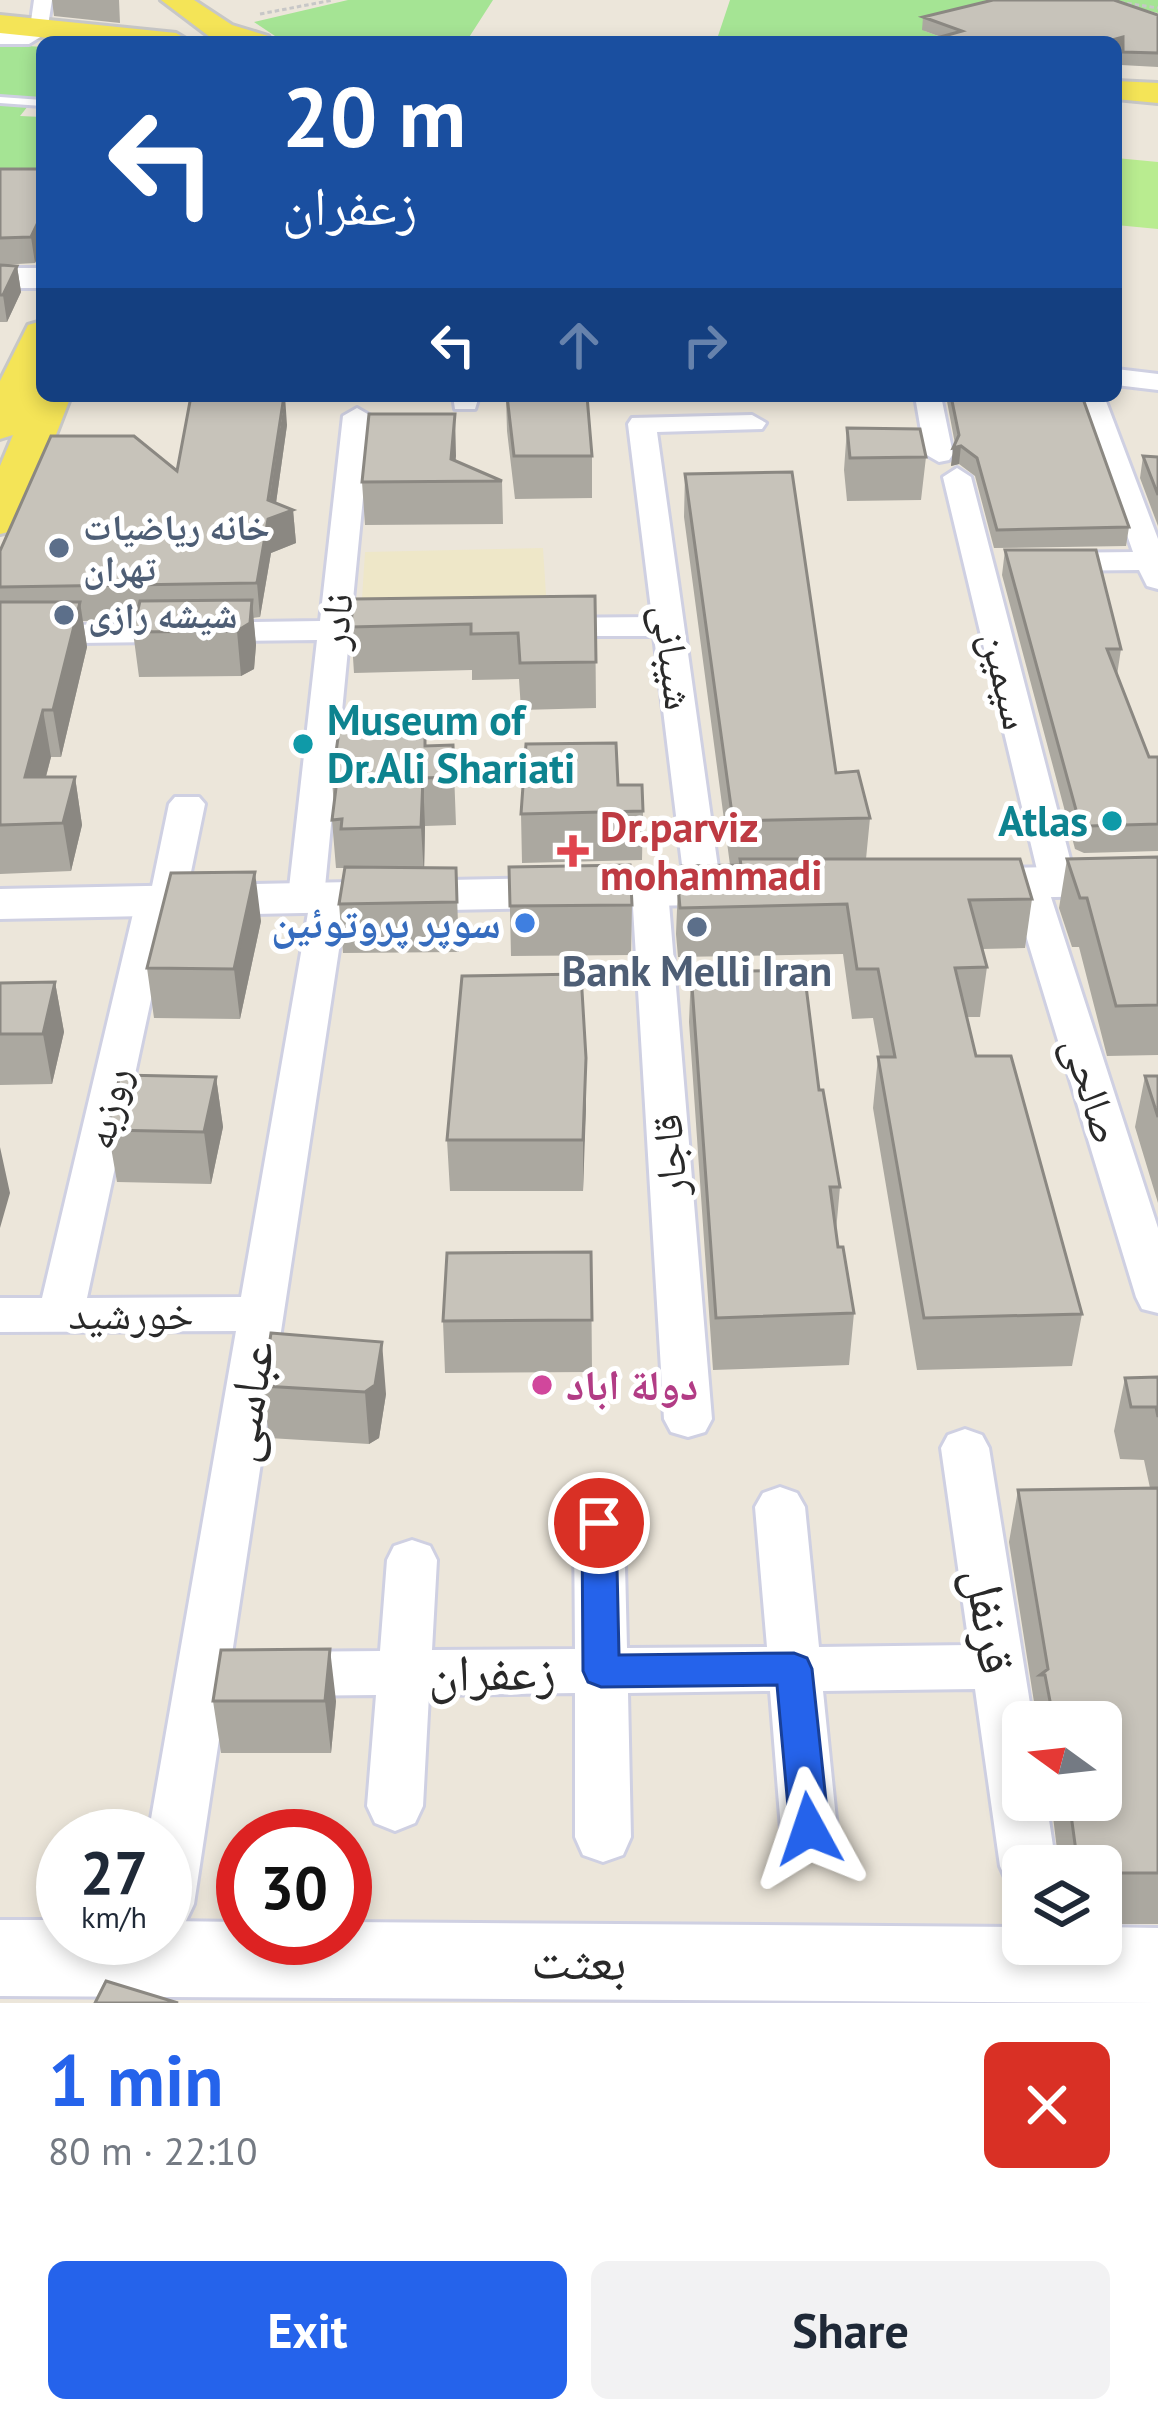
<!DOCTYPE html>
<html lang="en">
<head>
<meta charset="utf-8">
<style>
	:root { --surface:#fff; --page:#f2f2f3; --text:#1f2937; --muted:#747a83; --accent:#2563eb }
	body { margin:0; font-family:"PT Sans","Noto Naskh Arabic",sans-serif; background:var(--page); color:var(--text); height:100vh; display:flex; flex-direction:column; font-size:45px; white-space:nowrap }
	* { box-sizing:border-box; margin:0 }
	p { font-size:39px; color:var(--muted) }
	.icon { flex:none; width:66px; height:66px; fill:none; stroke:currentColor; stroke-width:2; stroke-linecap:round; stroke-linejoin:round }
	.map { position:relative; height:2003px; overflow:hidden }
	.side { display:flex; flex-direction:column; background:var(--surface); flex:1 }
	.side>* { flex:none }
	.hud { position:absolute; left:36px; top:36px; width:1086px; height:366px; border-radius:18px; box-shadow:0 6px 18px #0003; background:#1a4fa0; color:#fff; overflow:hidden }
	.needle { width:78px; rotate:285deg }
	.fabs { position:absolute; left:1002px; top:1701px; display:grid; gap:24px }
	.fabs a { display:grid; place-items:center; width:120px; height:120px; border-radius:18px; background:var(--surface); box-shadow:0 6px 18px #0003; font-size:60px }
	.speed { position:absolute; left:36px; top:1809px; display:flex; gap:24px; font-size:60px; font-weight:700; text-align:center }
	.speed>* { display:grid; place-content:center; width:156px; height:156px; border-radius:50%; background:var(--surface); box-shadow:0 6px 18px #0003; line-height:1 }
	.speed small { font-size:30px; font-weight:400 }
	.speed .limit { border:18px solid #d22; background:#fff; color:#111 }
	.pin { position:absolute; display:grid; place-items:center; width:102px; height:102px; color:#fff; margin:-51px; border:6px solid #fff; border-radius:50%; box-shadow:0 3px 12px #0007 }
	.me { position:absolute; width:132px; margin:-66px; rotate:355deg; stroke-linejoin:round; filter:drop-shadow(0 0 9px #0008) }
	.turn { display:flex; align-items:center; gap:42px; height:252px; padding:0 48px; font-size:54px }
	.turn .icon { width:156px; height:156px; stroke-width:2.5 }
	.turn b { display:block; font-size:84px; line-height:102px }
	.lanes { display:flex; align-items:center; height:114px; padding:0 48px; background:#0003; justify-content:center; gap:60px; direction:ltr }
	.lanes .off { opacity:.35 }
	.round { display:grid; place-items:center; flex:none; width:126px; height:126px; border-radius:18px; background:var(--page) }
	.head { display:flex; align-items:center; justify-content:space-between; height:204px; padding:0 48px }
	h1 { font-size:72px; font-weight:600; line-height:90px; color:var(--accent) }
	.action { display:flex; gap:24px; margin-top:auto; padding:24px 48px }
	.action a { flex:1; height:138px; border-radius:18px; background:var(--accent); color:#fff; font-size:48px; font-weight:600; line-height:138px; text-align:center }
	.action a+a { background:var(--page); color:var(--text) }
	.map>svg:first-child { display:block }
	.education { fill:#eee7c8 }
	.green { fill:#a5e494 }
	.pitch { fill:#b9ec90 }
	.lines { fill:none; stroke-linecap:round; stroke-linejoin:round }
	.lane-casing { stroke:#cfd0e2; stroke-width:6 }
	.street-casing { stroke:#cfd0e2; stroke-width:6 }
	.secondary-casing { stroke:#cfd0e2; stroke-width:6 }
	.primary-casing { stroke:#c7c7c7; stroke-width:6 }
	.path { stroke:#c7c7c7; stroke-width:3; stroke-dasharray:4.5 3; stroke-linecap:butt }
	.lane { fill:#fff; fill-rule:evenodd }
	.street { fill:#fff; fill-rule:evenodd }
	.secondary { fill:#fff; fill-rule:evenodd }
	.primary { fill:#f4e457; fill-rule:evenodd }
	.wall { fill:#aba8a0 }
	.shaded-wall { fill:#8b8882 }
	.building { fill:#c7c3ba; stroke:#8b8882; stroke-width:3 }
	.route { fill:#2563eb; stroke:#184099; stroke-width:3 }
	.service-dot { fill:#5c6f8a; stroke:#fff; stroke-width:4.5 }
	.culture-dot { fill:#0f9aa8; stroke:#fff; stroke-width:4.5 }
	.health-dot { fill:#e0444e; stroke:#fff; stroke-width:4.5 }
	.shop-dot { fill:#3f7fe0; stroke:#fff; stroke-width:4.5 }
	.hotel-dot { fill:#d1479c; stroke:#fff; stroke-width:4.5 }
	.labels { text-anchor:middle; stroke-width:10; stroke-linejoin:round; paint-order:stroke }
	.far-service-label { font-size:36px; font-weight:bold; fill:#4e5e75; stroke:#fff; text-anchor:start }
	.street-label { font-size:42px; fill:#292929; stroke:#fff }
	.culture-label { font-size:42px; font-weight:bold; fill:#0d838f; stroke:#fff; text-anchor:start }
	.health-label { font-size:42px; font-weight:bold; fill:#be3a42; stroke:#fff; text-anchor:start }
	.shop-label { font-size:42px; font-weight:bold; fill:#366cbe; stroke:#fff; text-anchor:end }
	.service-label { font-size:42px; font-weight:bold; fill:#4e5e75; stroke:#fff }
	.hotel-label { font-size:42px; font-weight:bold; fill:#b23c85; stroke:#fff; text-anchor:start }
	.near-street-label { font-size:51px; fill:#292929; stroke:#fff }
</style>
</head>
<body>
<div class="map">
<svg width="1158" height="2003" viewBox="0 0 1158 2003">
	<rect width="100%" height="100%" fill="#ece6da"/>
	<path class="education" d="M543,548L547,610L361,614L365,552Z"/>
	<path class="green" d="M348,0H493L466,42L299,41L275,36L254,22Z
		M730,0H1158V13L1137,8L925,31L954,42H716Z
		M0,44L42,47V98L0,96Z
		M0,105L28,106L20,116L42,117V178L0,177Z"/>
	<path class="pitch" d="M1116,158L1158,162V229L1116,225Z"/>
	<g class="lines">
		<defs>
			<path id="lane" d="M0,97L42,100V106L0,103Z"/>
			<path id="street" d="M34,0H52L47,32L30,28Z
				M1116,369L1158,374V390L1116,385Z
				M453,396H479L475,409H455Z
				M915,396H941L953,454L949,460L939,462L925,454Z
				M1078,396H1104L1158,539V589L1147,586L1139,570L1049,571L1034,562L1049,553L1133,552Z
				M357,408L371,416L351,620H403L419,629L403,638L349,639L325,887L342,889L347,897L194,1904L185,1923L165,1930V1836H148L236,1331L0,1332V1298H42L136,901L151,891L169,804L175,797H199L205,804L185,901L170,911L87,1298L241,1297L309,907L293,905L288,897L317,640L0,644V626L320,621L343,416Z
				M752,415L766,423L762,429L657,432L721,889L716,897H690L685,889L654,636H545L529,627L545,618L652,617L628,424L632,418Z
				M957,468L971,477L1076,882L1071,890L1049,891L1158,1228V1313L1142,1309L1136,1297L1010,883L1015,875L1038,874L943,477Z
				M650,880L663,883L668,891L712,1419L705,1432L688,1437L671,1432L664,1419L632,891L637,883Z
				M965,1429L982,1435L989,1448L1033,1722H1023V1800H1046L1056,1866H1023V1890L1008,1884L1000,1866L975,1689L823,1691L837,1829L829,1847L809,1854L789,1847L781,1829L770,1691L628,1693L631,1837L623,1855L603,1862L583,1855L575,1837V1693L429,1695L423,1806L415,1823L395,1831L375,1823L367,1806L376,1695L280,1696L261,1690L254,1674L261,1658L280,1652L380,1651L387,1560L394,1546L412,1540L430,1546L437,1560L432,1650L575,1649L574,1523L581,1509L599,1503L617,1509L624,1523L627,1648L767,1647L755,1507L763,1493L780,1487L797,1493L805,1507L819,1647L969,1645L941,1448L948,1435Z"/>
			<path id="secondary" d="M0,28H29L42,36L29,44H0Z
				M0,268H42V288H0Z
				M1158,865V895L956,899L938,895L931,884L938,873L956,869Z
				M748,874L766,878L773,889L766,900L748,904L0,919V889Z
				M0,1920H63V1938H165V1921L243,1922V1938H345V1922L1023,1927V1944H1101V1927L1158,1928V2003L0,1996Z"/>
			<path id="primary" d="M161,0H194L232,25L268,36L272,42L210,37Z
				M0,15L176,33L191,42H88L0,33Z
				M1116,81L1158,83V103L1116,99Z
				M42,321L38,387L42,386V396H71L23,520L16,530L0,534V466L13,435L0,439V381L28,325Z"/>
		</defs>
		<use href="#lane" class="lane-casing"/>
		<use href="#street" class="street-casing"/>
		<use href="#secondary" class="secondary-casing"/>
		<use href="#primary" class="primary-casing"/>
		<path class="path" d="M1105,0L1158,8
			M260,14L333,0"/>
		<use href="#lane" class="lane"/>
		<use href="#street" class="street"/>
		<use href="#secondary" class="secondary"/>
		<use href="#primary" class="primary"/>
	</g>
	<path class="wall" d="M52,0H119L120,23L54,16Z
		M1158,15V67L1121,65V51L1116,42L941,37L922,30L923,17Z
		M42,164V248L35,263L0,265V169H38Z
		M0,265L17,266L21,292L7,322H0Z
		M506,396L592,456V498L515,499L507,431Z
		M946,396H1082L1129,527L1126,546L994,548L975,476L959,464L951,466L955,444Z
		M287,425L276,503L293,510L296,543L271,553L260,617L253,618L256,645L254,669L241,676L139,677L133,632L135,620L83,621L87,647L61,757H51L46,777H75L82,825L71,871L0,874V551L177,471Z
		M847,428L926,457L921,500L847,501L844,470Z
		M1143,456L1158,457V526L1140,478Z
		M456,462L502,481L503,524L365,525L362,482Z
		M685,474L836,773L870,818L866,859L1032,899L1025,948L982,949L987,967L980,1017H967L976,1056L1082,1314L1072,1366L917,1370L873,1108L878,1057H880L873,1018L852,1019L843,954L678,957L676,934L678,885L730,865L684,517Z
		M1005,550L1121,649L1117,675L1149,757H1158V851L1084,853L1075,849L1002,575Z
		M595,596L596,708L521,710L519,679L472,680V670L354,673L351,627Z
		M425,715L426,746L453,745L456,825L425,826L424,868H456L459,952L343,953L339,904L344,868H336L332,820L334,807L332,780Z
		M618,785L643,811L642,860L522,863L521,814Z
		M1158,857V1055L1107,1056L1079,947H1072L1059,908L1067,859Z
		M509,867L632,905L631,955L511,956Z
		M261,921L240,1019L154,1018L147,968Z
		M691,972L819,1090L840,1187L836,1231L838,1247L854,1313L849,1365L713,1370L689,1022Z
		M55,982L64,1032L52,1084L0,1085V983Z
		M586,1058L583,1191H450L447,1140Z
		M1145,1076H1158V1203L1135,1127Z
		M216,1077L223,1127L211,1184L117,1182L108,1130Z
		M591,1252L592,1372L445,1373L443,1321Z
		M1158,1377V1924H1101V1866H1059L1051,1800H1101V1722H1030L1034,1702L1009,1542L1018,1490L1150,1488L1144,1460L1120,1459L1114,1431L1125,1378Z
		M263,1386L386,1394L379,1438L369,1444L269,1438Z
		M213,1701H336L331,1753H221Z"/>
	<path class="shaded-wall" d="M1123,37L1121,51L1116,52V42H1105Z
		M42,214V248L35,263L31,237Z
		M17,266L21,292L7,322L3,295Z
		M285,396L287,425L274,517L293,510L296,543L271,553L260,617L257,583Z
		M455,414L456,456L454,481L451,459Z
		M961,446L959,464L951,466L953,448Z
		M252,600L256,645L254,669L241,676L237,631Z
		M80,602L87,647L61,757L53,710Z
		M43,710L51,757L33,825L25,777Z
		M75,777L82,825L71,871L63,823Z
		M423,778L425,826L424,876L421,827Z
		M255,872L261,921L240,1019L234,969Z
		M55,982L64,1032L52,1084L43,1034Z
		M586,1058V1109L583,1191V1140Z
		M216,1077L223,1127L211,1184L204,1132Z
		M0,1147L10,1193L0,1228Z
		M382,1342L386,1394L379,1438L369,1444L365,1392Z
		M330,1649L336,1701L331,1753L325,1701Z"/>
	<path class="building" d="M993,0H1114L1158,15V53L1123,52V37L1105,42H937V38L962,31L923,17Z
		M42,164V214L31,237L0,238V169H38Z
		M0,265L17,266L3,295H0Z
		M191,396H284L268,500L293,510L268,519L257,583L0,587V551L51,436H134L177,471Z
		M507,396H587L592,456H514Z
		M951,396H1082L1129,527L997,530L977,458L961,446L953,448L959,435Z
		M369,414H455L451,459L502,481L362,482Z
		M847,428L920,429L926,457L850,458Z
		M1143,456L1158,457V495Z
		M792,472L836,773L858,771L870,818L733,821L685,474Z
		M1005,550H1096L1121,649H1107L1149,757H1158V824L1089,826L1079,821Z
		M595,596L596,662L520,663L518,633L471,634V624L351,627L353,599Z
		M252,600L250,623L237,631L133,632L140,601Z
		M0,602H80L53,710H43L25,777H75L63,823L0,825Z
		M425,715V746L453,745L454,777L423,778L421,827L341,829L342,819L332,820L337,780H332L341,717Z
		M616,743L618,785H642L643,811L521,814L526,744Z
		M1158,857V1005L1116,1006L1087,898H1080L1067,859Z
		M740,859H1020L1032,899L969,900L987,967L955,968L976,1056H1011L1082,1314L924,1318L878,1057H895L878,969H857L847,904L680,908L678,885L682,866L741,865Z
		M630,865L632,905L510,906L509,867Z
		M345,867L456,868L457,902L339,904Z
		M255,872L234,969L147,968L171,873Z
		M804,970L819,1090H823L840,1187H830L838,1247H843L854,1313L716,1318L691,972Z
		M581,974L586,1058L583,1140H447L462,976Z
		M55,982L43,1034H0V983Z
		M120,1075L216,1077L204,1132L108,1130Z
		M1145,1076H1158V1117Z
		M591,1252L592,1320L443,1321L447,1253Z
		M271,1333L382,1342L375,1385L365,1392L263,1386Z
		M1158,1377V1417L1156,1407H1131L1125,1378Z
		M1158,1488V1873H1101V1866H1078L1069,1800H1101V1722H1054L1045,1675H1040L1048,1669L1018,1490Z
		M330,1649L325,1701H213L221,1650Z
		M106,1981L178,2003H95Z"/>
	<path class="route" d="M599,1509L611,1513L616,1523L619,1655L794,1653L807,1658L812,1669L829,1829L823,1842L809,1847L795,1842L790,1829L777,1685L601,1687L588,1682L583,1671L582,1523L587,1513Z"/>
	<g class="service-dot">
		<circle cx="59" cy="548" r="12"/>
		<circle cx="64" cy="615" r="12"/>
		<circle cx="697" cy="927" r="12"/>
	</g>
	<g class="culture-dot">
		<circle cx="303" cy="744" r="12"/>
		<circle cx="1112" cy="821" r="12"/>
	</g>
	<path class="health-dot" d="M567 833h12v12h12v12h-12v12h-12v-12h-12v-12h12z"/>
	<circle class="shop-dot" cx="525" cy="923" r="12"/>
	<circle class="hotel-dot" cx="542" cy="1385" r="12"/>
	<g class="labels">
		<g class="far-service-label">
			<text x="83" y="540">خانه ریاضیات<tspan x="83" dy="41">تهران</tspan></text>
			<text x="88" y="628">شیشه رازی</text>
		</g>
		<g class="street-label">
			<text transform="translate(335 621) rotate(-84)" y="15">نادر</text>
			<text transform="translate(674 657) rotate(83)" y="15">شیبانی</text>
			<text transform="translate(1007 680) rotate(76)" y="15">سیمین</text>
			<text transform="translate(1093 1090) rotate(73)" y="15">صالحی</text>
			<text transform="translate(107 1108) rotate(-77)" y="15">روزبه</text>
			<text transform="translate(669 1155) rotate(-94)" y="15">قاجار</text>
			<text x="131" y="1329">خورشید</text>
		</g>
		<g class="culture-label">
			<text x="327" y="735">Museum of<tspan x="327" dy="48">Dr.Ali Shariati</tspan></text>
			<text x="1088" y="836" text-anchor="end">Atlas</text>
		</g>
		<g class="health-label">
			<text x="600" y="842">Dr.parviz<tspan x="600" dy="48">mohammadi</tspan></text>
		</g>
		<g class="shop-label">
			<text x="501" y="938">سوپر پروتوئین</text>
		</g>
		<g class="service-label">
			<text x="697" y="986">Bank Melli Iran</text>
		</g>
		<g class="hotel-label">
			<text x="566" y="1400">دولة اباد</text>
		</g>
		<g class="near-street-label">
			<text transform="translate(247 1401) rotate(-81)" y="18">عباسی</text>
			<text transform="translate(991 1621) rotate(82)" y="18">قرنفل</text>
			<text transform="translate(492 1672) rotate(-1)" y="18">زعفران</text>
			<text transform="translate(579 1961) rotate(1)" y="18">بعثت</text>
		</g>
	</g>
</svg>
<div class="fabs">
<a><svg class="needle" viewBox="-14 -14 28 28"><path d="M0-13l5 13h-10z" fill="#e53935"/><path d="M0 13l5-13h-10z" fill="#747a83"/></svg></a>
<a><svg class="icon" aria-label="layers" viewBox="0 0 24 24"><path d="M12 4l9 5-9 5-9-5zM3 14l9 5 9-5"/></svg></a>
</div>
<div class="speed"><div>27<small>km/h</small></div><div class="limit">30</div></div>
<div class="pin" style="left:599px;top:1523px;background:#d93025"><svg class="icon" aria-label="arrive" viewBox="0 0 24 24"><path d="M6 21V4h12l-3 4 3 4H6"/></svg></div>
<svg class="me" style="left:809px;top:1829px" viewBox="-20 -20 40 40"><path d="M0-17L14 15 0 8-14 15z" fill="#2563eb" stroke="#fff" stroke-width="4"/></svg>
<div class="hud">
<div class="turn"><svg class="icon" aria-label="left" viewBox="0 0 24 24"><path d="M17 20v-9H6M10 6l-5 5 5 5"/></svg><div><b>20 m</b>زعفران</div></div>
<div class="lanes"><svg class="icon" aria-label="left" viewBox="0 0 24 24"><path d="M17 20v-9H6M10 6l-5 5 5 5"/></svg><svg class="icon off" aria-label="ahead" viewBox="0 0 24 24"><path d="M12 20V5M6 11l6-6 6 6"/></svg><svg class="icon off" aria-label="right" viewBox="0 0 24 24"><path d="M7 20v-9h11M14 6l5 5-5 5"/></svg></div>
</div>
</div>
<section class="side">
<div class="head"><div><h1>1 min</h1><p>80 m · 22:10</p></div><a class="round" style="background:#d93025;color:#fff"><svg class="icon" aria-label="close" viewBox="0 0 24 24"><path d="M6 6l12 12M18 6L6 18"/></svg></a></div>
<div class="action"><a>Exit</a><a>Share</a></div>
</section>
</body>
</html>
